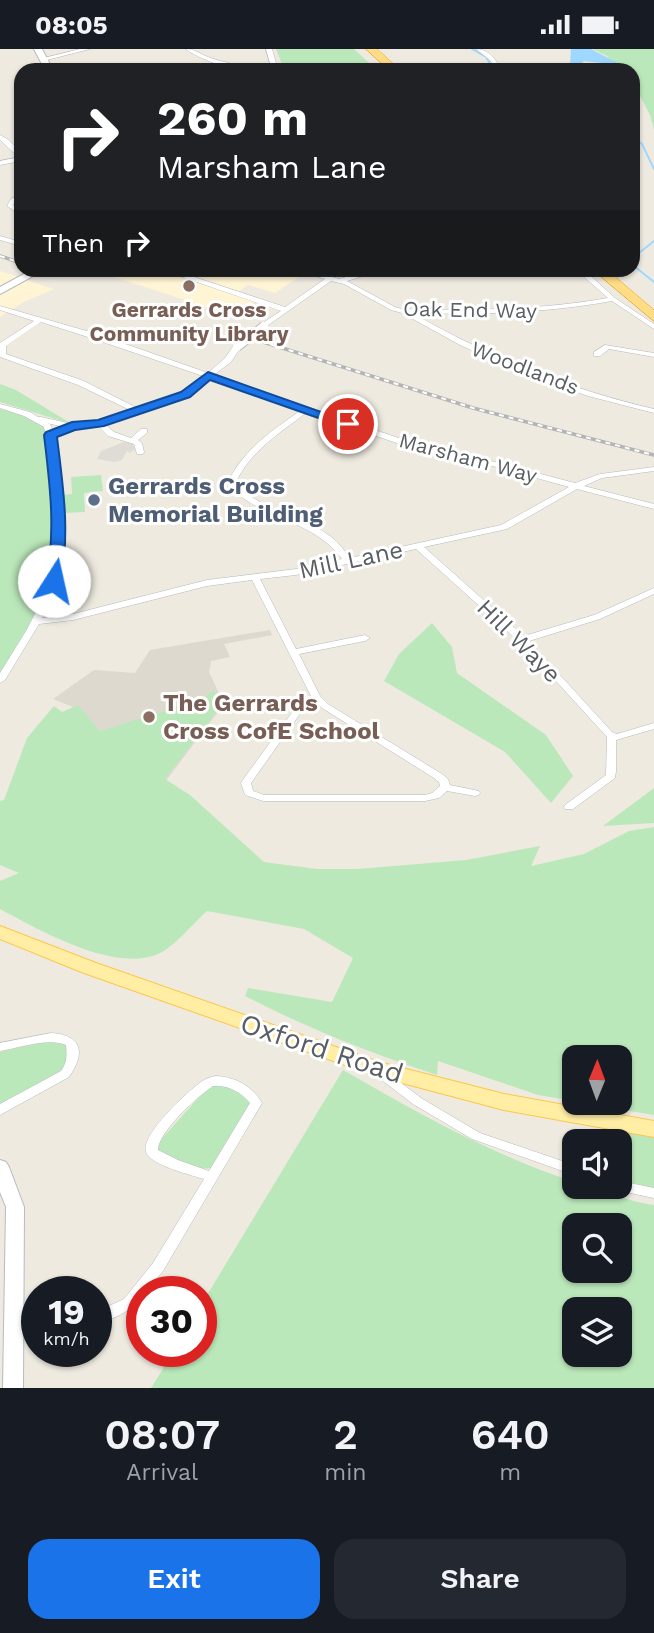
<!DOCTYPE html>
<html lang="en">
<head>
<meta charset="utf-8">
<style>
	:root { --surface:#171b24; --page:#242831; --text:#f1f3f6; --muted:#9ea1a6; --accent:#1a73e8 }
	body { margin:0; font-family:"Work Sans",sans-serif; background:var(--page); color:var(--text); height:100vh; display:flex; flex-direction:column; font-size:26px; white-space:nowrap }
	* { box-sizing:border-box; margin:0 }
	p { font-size:23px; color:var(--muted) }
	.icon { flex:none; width:38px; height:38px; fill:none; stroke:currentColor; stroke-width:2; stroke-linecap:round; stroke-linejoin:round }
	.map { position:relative; height:1339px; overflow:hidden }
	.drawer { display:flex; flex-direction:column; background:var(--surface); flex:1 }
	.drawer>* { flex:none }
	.guide { position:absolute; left:14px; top:14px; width:626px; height:214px; border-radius:21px; box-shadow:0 2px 5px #0004; background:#202124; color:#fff; overflow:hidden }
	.needle { width:46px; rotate:1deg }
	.controls { position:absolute; left:562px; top:996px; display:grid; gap:14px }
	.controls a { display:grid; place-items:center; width:70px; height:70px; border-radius:14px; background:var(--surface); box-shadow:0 2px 5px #0004; font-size:35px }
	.speed { position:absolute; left:21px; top:1227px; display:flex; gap:14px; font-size:35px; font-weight:700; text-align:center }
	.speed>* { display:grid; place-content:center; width:91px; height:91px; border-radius:50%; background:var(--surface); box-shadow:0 2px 5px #0004; line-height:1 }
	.speed small { font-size:18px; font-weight:400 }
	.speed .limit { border:10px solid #d22; background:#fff; color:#111 }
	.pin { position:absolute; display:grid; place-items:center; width:60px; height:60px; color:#fff; margin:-30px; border:4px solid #fff; border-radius:50%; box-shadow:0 2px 7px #0007 }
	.me { position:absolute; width:77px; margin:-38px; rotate:10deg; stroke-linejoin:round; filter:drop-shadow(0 0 5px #0008) }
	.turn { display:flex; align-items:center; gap:24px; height:147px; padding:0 28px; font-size:32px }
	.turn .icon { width:91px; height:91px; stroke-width:2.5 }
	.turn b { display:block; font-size:49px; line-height:60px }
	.then { display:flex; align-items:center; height:66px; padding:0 28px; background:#0003; gap:14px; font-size:26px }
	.eta { display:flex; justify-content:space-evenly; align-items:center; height:119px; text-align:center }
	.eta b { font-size:42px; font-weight:600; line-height:49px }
	.primary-button { display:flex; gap:14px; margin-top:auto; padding:14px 28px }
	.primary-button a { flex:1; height:80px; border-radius:21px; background:var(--accent); color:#fff; font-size:28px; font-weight:600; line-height:80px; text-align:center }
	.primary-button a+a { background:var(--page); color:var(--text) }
	.status { display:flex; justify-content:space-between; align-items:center; height:49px; padding:0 35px; background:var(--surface); direction:ltr }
	.status svg { height:19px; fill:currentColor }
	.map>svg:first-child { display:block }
	.commercial { fill:#fff4d4 }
	.industrial { fill:#dedcd5 }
	.education { fill:#ddd9cf }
	.green { fill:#bbe8ba; fill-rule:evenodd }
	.water { fill:#9fd8ff }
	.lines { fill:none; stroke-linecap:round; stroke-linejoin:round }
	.stream { stroke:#9fd8ff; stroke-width:2 }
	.street-casing { stroke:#b6b9bf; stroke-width:1 }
	.secondary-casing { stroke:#b6bbc1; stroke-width:2 }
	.primary-casing { stroke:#fdc64a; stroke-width:2 }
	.highway-casing { stroke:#ee9d00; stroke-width:1 }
	.street { fill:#fff; fill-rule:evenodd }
	.secondary { fill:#fff; fill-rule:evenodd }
	.primary { fill:#ffeea4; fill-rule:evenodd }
	.highway { fill:#ffdd86; fill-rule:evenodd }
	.rail-casing { stroke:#b3b4b4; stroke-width:3.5 }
	.rail { stroke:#fff; stroke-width:2; stroke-dasharray:5; stroke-linecap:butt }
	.street-bridge-casing { stroke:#b6b9bf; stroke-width:10; stroke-linecap:butt }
	.street-bridge { stroke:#fff; stroke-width:8 }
	.route { fill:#1a73e8; stroke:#114b97; stroke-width:2 }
	.education-dot { fill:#8d6e63; stroke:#fff; stroke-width:2.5 }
	.service-dot { fill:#5c6f8a; stroke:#fff; stroke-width:2.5 }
	.labels { text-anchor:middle; stroke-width:6; stroke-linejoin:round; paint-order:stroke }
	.far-education-label { font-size:21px; font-weight:bold; fill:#785e54; stroke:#fff }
	.far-street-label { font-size:21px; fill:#595e63; stroke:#fff }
	.service-label { font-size:24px; font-weight:bold; fill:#4e5e75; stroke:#fff; text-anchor:start }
	.street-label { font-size:24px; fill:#595e63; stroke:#fff }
	.education-label { font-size:24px; font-weight:bold; fill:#785e54; stroke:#fff; text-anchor:start }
	.near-street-label { font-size:28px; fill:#595e63; stroke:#fff }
</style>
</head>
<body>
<div class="status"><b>08:05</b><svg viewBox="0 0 49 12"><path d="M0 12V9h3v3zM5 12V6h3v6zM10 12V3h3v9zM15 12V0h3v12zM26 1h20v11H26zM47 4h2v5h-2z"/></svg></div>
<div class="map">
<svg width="654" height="1339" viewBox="0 0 654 1339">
	<rect width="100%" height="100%" fill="#eeeae0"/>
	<path class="commercial" d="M286,220L303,225L275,244L248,236L234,246L255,253L231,266L93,221Z
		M0,222L16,227L18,231H26L54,240L24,253L0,268Z"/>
	<path class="industrial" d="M124,393L132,394L135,400L130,404L127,402L122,411L115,413L97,410L101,402Z"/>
	<path class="education" d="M270,581L272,586L224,595L230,608L211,612L209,623L224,655L162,737L73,658L53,650L94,621L135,624L150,601Z"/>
	<path class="green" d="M276,0H354L377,21H284Z
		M593,0H654V81L650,66L634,35V21H620L607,7Z
		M0,335L16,341L72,375L0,353Z
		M0,360C17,364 39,367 47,384C53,439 67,503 42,555C31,579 14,602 0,625Z
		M101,426L103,442L84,444L85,463L64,464L63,446L72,445L71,428Z
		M432,574L452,598L457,624L546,686L573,727L551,754L505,703L384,632L399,605Z
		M214,641L222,655L165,730L190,746L264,813L317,820H357L466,811L540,797L531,817L584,805L629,782L654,778V1066L581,1054H620V1008H574V1052L538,1046L438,1012L437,1026C368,1003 309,980 245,947L248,939L332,953L353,909L304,880L207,862C195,873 173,899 158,905C114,924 39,881 0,860V832L19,824L0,816V752L4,751L27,689L54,657L62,663L78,656L100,682L200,651Z
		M654,739V774L603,777Z
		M53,990L63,992L69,999V1013L54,1028L0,1056V1003Z
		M343,1021C418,1064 492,1106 574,1133V1138C602,1138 627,1153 654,1156V1339H151L174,1302H201V1256ZM574,1176H620V1222H574ZM620,1260V1306H574V1260Z
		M222,1034L253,1049L213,1118C199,1124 166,1111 157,1100V1095L208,1038Z
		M615,1081L654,1086V1139L620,1131V1092H612Z"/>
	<path class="water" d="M571,0H591L616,13L619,21H600L602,14L584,12L581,15L588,21H576L570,16Z"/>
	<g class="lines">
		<path class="stream" d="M472,0L486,8L494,21
			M634,89L642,95L654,120
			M634,208L654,192
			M634,217L654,233"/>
		<defs>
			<path id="street" d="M80,0H90L43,12L40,10Z
				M186,0C195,0 200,5 208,8C221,13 235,14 247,21C231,21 198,10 186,0Z
				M266,0H272L278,21H272Z
				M476,0C489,0 496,11 502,21H496L490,11Z
				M0,86L9,91L21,103V108L13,103L0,91Z
				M21,108V112L0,116V112Z
				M21,146V150L16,152L13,156L21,161V166L7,157L11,150Z
				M0,187L21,193V197L0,191Z
				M159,220H170L285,258L325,230L291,220H304L339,230L374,220H386L347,232L395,258L402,260C471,262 539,261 608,249L575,220H583L615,249L654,275V280L612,252C545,264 480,266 412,264C489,308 569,340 654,360V364L588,347L523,324L460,296L402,264L391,261L344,235L331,232L264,279H261V275L281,262Z
				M0,257L97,285L208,324L225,309L234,296H240L241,298L231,313L214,326L416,395L479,409L575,434L600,425L654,418V422L602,429L584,437L654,455V460L577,440L507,480L424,498L524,587L594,566L654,539V545L600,570L529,592L612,683L617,685L654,674V680L616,691V722L615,729L573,760H565L564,758L565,756L606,726L607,688L525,598L416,500L296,526L260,530L296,600L365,586L370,589L365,592L299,605L320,647L328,655L442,725L448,730L450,736L479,742L480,744L479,746L475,747L447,742L439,749L425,752H263L245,746L241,734L242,732L296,658L311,647L252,531L207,537L73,571L39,575L5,631L0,634V624L26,582L38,559L46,537L52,514L55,489V461L49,403L44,378L24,367L0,359V355L30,363L38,368H41L72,375L99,372L130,361L78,336L0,308V294L34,272L0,261ZM41,273L91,289L203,327L182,343L137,359L84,332L6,305V297ZM210,329L301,361C272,382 242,401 227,435C261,472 312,469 342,510L296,520L207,531L73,565L42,569C64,524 65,479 60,431C59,416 58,402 54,387L74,379L98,377L108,387L134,395L137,405H143L144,403L142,394L138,391L147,384V380H141L131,389L114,383L105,375L188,347ZM307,363L411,399L478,413L569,438L501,476L350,509C343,500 337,491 327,485C308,471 283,465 262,454C252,449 244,442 235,435C250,402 280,384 307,363ZM47,374L64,378L53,382L50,375ZM315,653L322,659L434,729L439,733L440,737L432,744L425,746H264L253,742L251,734L302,662Z
				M605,296L654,304V308L609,300L600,307H594V303Z
				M51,984C82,986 86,1004 69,1028L0,1066V1055L61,1022C67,1014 67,1006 66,996C50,988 18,999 0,1002V994Z
				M379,1018L383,1020L421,1049L480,1084L574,1116V1126L472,1090L413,1055L375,1026L373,1023L375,1020Z
				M216,1027C236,1028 252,1037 262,1054L163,1222L146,1242H142C141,1260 111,1270 96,1276V1263L124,1250L153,1214L204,1130C191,1126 150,1116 146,1103C140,1086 188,1042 201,1033C206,1029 211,1028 216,1027ZM213,1037C228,1036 240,1042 250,1054L209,1122L178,1111L158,1101C158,1083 198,1047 213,1037Z
				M620,1132L654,1139V1149L616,1141L614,1138H620Z
				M37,1272V1284L14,1286L9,1284L7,1280L9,1276Z"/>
			<path id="secondary" d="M34,0H42L53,21H45Z
				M33,220H46L0,245V238Z
				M0,1111L6,1113L9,1118L24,1158L23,1339H3L6,1158L0,1143Z"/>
			<path id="primary" d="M0,877L96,914L379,1013L504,1045L654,1072V1088L504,1061L376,1027L84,924L0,890Z"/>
			<path id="highway" d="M366,0H377L400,21H389Z
				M592,220H606L654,261V272Z"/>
		</defs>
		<use href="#street" class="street-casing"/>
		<use href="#secondary" class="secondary-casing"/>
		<use href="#primary" class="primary-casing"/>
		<use href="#highway" class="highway-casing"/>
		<use href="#street" class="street"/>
		<use href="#secondary" class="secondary"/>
		<use href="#primary" class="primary"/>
		<use href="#highway" class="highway"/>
		<defs>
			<path id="rail" d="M0,207L21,214
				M241,286L473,359L654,406"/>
		</defs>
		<use href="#rail" class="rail-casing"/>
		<use href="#rail" class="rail"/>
		<defs>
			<path id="street-bridge" d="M237,298L264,277"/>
		</defs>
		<use href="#street-bridge" class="street-bridge-casing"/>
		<use href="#street-bridge" class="street-bridge"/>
	</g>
	<path class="route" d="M208,323L355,375L348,379L344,378L210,331L190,348L104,377L75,381L57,388C63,438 70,481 61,532L54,537L49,535L46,532C56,482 50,436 44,386L46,383L72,373L98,371L181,343Z"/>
	<g class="education-dot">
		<circle cx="189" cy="237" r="7"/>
		<circle cx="149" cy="668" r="7"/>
	</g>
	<circle class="service-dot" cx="94" cy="451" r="7"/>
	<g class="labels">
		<g class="far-education-label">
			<text x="189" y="268">Gerrards Cross<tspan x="189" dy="24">Community Library</tspan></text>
		</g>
		<g class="far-street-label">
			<text transform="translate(470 261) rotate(1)" y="7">Oak End Way</text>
			<text transform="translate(525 319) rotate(21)" y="7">Woodlands</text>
			<text transform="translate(468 409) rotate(15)" y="7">Marsham Way</text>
		</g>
		<g class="service-label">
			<text x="108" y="445">Gerrards Cross<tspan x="108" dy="28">Memorial Building</tspan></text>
		</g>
		<g class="street-label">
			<text transform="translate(351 511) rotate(-12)" y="8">Mill Lane</text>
			<text transform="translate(519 592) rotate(45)" y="8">Hill Waye</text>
		</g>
		<g class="education-label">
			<text x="163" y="662">The Gerrards<tspan x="163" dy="28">Cross CofE School</tspan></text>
		</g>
		<g class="near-street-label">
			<text transform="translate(322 999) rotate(18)" y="10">Oxford Road</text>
		</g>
	</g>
</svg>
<div class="controls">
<a><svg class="needle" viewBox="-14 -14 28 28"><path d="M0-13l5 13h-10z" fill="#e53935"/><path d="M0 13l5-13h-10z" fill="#9ea1a6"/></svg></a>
<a><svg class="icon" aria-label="sound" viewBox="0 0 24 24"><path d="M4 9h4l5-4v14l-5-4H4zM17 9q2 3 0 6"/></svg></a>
<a><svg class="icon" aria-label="search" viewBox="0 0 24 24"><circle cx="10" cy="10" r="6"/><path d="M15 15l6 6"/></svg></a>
<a><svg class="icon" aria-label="layers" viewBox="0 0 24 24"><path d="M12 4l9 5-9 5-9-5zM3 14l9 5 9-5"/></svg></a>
</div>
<div class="speed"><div>19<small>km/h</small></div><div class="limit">30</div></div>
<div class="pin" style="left:348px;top:375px;background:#d93025"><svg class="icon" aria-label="arrive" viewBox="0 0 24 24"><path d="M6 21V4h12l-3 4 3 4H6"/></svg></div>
<svg class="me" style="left:54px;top:532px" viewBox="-20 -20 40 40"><circle r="19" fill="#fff"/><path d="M0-13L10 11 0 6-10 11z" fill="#1a73e8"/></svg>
<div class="guide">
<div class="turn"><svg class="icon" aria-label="right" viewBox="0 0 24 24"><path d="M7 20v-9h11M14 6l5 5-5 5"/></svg><div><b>260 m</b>Marsham Lane</div></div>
<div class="then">Then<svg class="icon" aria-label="right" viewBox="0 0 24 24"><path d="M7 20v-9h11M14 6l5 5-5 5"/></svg></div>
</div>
</div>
<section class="drawer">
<div class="eta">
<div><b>08:07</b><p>Arrival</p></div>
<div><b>2</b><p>min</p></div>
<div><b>640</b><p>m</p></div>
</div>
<div class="primary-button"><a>Exit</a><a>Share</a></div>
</section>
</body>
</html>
